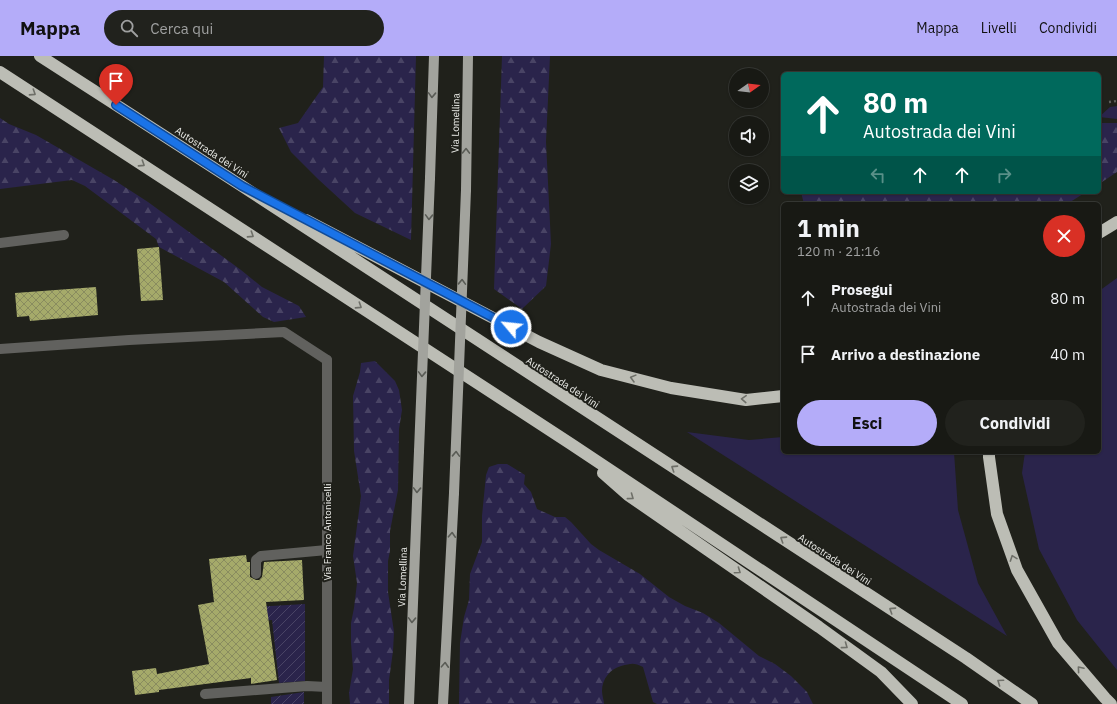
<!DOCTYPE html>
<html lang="it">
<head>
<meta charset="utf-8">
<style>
	:root { --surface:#181914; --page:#21221d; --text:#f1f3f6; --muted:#9fa0a0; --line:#363834; --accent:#b4acf9 }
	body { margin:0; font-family:"IBM Plex Sans",sans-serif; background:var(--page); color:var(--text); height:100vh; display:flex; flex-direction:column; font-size:15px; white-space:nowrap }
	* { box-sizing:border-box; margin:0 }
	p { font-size:13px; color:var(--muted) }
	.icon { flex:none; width:22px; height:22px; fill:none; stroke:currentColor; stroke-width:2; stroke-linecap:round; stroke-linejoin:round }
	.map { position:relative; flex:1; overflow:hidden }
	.drawer { position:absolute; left:781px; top:146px; width:320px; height:252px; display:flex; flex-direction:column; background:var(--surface); border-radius:6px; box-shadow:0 1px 3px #0004,0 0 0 1px var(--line) }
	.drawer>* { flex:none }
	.guide { position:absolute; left:781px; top:16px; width:320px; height:122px; border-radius:6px; box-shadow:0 1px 3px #0004,0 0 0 1px var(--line); background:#00695c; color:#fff; overflow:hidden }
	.needle { width:26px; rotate:76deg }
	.tools { position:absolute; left:729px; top:12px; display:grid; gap:8px }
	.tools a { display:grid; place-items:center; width:40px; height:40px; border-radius:50%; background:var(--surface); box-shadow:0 1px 3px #0004,0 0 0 1px var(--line); font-size:20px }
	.pin { position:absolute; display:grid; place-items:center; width:34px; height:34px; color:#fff; margin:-41px -17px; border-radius:50% 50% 50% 0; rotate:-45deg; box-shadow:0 0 4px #0007 }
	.pin .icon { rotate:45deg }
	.me { position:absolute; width:44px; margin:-22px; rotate:298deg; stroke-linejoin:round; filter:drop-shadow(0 0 3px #0008) }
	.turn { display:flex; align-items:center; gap:14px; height:84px; padding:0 16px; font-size:18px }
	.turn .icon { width:52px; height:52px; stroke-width:2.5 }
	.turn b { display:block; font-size:28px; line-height:34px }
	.lanes { display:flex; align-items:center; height:38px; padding:0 16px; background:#0003; justify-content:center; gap:20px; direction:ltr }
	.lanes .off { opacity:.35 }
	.round { display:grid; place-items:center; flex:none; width:42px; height:42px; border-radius:21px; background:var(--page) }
	.headline { display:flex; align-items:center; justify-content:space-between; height:68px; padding:0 16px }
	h1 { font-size:24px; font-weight:700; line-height:30px }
	.button { display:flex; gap:8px; margin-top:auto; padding:8px 16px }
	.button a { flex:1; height:46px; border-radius:24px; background:var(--accent); color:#111; font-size:16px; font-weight:700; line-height:46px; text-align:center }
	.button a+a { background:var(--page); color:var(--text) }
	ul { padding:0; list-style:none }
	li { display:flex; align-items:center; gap:12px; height:56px; padding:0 16px }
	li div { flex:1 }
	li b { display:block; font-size:15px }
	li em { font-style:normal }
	header { display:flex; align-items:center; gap:24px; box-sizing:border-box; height:56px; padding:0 20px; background:var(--accent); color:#111 }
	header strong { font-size:19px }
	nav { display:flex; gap:22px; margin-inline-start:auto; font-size:14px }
	.search { width:280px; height:36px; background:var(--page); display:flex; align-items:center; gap:10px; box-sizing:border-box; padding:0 14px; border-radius:22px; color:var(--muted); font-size:15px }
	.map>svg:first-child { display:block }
	.grass { fill:#2a244b }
	.forest { fill:url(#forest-firs) }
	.garden { fill:url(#garden-furrows) }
	.building { fill:url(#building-cross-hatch) }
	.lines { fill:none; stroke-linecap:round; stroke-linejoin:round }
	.path { stroke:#60615c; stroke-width:2.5; stroke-dasharray:2 3; stroke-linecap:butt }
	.service { stroke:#61615e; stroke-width:10 }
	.minor { stroke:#61615e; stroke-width:10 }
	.primary { stroke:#a2a39d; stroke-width:10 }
	.motorway { stroke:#bcbdb5; stroke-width:12 }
	.primary-bridge { stroke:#a2a39d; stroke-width:10 }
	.oneway { stroke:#6e6f68 }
	.oneway2 { stroke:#5a5c56 }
	.route-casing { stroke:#114b97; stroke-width:10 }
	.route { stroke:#1a73e8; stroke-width:7 }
	.labels { text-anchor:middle; stroke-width:4; stroke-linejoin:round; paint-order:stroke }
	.street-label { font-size:10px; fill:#edeeea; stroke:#20211b }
</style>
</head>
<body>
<header>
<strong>Mappa</strong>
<div class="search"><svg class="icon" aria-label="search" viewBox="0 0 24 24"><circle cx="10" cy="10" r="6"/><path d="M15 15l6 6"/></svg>Cerca qui</div>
<nav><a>Mappa</a><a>Livelli</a><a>Condividi</a></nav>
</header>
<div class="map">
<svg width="1117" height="648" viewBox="0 0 1117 648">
	<defs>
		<pattern id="forest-firs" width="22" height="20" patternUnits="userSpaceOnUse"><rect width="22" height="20" fill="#2a244b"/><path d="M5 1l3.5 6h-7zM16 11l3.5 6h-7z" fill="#494465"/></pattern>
		<pattern id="garden-furrows" width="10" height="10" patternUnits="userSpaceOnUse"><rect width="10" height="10" fill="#2a244b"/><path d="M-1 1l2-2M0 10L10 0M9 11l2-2" fill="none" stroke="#494465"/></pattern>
		<pattern id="building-cross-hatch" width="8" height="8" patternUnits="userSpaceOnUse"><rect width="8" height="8" fill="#a5aa6a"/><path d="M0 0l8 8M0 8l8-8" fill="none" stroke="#898c5f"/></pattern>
	</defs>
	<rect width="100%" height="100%" fill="#20211b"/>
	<path class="grass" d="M1117,50V63L1099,61L1110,51Z
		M1117,222V614L1077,564L1039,493L1022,417L1025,396H1099V235Z
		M687,376L749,384L783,381V396H954L958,454L978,527L1007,580Z"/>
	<path class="forest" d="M324,0H416L411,184L355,157L318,123L291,96L279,72L298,67L323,31Z
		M502,0H550L546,86L551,188L546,230L522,253L494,233Z
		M0,62L9,68L36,79L114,124L148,146L241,214L262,231L299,250L306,261L274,266L263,261L224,226L159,191L156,183L85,130L72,124L0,133Z
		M1099,67H1117V116L1099,128Z
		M801,136H1086L1067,148H804Z
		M375,305L395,325L399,334L402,354L399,373L398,434L390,475V495L388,505V536L394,576L393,595L389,624V648H350L349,637L353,613L351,587V567L354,552L357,527L353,500L361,440L354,395L353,340L360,316L361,307Z
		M498,408H507L525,419L524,428L531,436L537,453L555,461H565L571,466L591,488L599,494L640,518L669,541L685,550L703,557L719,567L759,600L775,608L791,620L807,636L813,648H657L653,646L643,611C633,606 631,608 621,610C610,613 602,623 602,635C602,640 604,644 604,648H459L460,587L464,561L469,544L470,518L482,486V460L486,419L489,411Z"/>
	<path class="garden" d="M305,548V625L279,627L272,564L252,566V551Z
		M304,636V648H271V641Z"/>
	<path class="building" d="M159,191L163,244L141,245L137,193Z
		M96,231L98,259L30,265L29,260L17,261L15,237Z
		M246,499L247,506H250V521L256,524H259L262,521L264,506L302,504L304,544L266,546L277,624L251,628V622L159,634V636L135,639L132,615L156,612L157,618L209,608L198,549L214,546L209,503Z"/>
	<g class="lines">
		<path class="path" d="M1109,46L1117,45"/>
		<path class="service" d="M0,187L64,179
			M0,293L129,284L284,276L327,304
			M256,518V504L261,500L327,494
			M205,638L307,630L327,631"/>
		<path class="minor" d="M327,648V304"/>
		<path class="primary" d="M430,122L434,0
			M466,134L468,0
			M409,648L419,395
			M443,648L454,437"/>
		<path class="motorway" d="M40,0L242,130L966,602L1032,648
			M0,16L571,388L962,648
			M306,164L539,286L601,314L671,332L746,344L783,340
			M1099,177L1117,166
			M989,396V401L997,458L1017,514L1058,587L1105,642L1111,648
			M603,417L628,439L819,571L881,616L912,648"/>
		<path class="primary-bridge" d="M419,395L430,122
			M454,437L466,134"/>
	</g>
	<defs><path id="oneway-chevron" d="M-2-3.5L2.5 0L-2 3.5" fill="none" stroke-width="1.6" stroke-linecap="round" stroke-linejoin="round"/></defs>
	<g class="oneway">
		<use href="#oneway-chevron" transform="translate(33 37) rotate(33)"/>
		<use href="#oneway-chevron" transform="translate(142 108) rotate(33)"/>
		<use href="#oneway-chevron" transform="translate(251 179) rotate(33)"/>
		<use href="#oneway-chevron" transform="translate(359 250) rotate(33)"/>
		<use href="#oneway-chevron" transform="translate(633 322) rotate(-165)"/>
		<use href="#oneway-chevron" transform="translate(744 343) rotate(-177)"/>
		<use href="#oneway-chevron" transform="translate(674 412) rotate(-147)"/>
		<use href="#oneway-chevron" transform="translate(631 441) rotate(36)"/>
		<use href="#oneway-chevron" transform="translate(783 483) rotate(-147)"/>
		<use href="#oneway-chevron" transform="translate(1013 502) rotate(-110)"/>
		<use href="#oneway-chevron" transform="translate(738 515) rotate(35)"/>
		<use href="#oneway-chevron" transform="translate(892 554) rotate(-147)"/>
		<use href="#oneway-chevron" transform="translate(845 590) rotate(36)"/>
		<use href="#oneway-chevron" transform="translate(1080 613) rotate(-130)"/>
		<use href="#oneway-chevron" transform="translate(1000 626) rotate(-145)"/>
	</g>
	<g class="oneway2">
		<use href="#oneway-chevron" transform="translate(432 39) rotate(92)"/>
		<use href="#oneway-chevron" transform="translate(466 95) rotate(-89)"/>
		<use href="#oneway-chevron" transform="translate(429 161) rotate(92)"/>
		<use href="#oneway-chevron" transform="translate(462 226) rotate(-88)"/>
		<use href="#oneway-chevron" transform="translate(422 318) rotate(92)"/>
		<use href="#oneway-chevron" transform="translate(456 398) rotate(-88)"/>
		<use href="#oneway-chevron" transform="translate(417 434) rotate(92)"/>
		<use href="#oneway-chevron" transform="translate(452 479) rotate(-87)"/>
		<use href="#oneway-chevron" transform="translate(412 564) rotate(92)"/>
		<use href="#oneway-chevron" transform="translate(445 609) rotate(-87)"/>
	</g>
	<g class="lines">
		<defs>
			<path id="route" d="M116,49L242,130L511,271"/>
		</defs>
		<use href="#route" class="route-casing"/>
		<use href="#route" class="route"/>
	</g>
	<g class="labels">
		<g class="street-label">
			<text transform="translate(455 67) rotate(-89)" y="4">Via Lomellina</text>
			<text transform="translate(212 96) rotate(33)" y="4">Autostrada dei Vini</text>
			<text transform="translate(563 326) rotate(33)" y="4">Autostrada dei Vini</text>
			<text transform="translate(327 476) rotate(-90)" y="4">Via Franco Antonicelli</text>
			<text transform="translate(835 503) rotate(33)" y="4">Autostrada dei Vini</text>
			<text transform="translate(402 521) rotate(-88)" y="4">Via Lomellina</text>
		</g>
	</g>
</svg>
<div class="tools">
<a><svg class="needle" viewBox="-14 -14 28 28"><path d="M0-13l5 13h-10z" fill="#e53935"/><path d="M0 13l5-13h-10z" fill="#9fa0a0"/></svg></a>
<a><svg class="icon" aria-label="sound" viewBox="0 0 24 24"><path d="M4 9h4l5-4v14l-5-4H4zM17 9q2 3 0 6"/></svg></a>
<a><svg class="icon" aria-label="layers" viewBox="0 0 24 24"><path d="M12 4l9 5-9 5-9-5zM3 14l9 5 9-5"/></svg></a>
</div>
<div class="pin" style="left:116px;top:49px;background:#d93025"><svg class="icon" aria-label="arrive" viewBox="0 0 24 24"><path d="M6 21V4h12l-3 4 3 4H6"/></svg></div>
<svg class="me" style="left:511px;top:271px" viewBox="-20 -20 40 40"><circle r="17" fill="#1a73e8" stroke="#fff" stroke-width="3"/><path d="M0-11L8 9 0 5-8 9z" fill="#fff"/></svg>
<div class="guide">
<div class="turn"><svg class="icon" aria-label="ahead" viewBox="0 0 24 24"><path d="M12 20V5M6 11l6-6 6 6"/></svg><div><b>80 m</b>Autostrada dei Vini</div></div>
<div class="lanes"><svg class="icon off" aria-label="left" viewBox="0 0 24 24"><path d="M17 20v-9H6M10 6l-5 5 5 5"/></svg><svg class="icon" aria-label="ahead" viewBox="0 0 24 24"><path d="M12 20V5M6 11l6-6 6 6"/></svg><svg class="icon" aria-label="ahead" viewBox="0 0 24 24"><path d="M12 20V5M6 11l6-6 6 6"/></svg><svg class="icon off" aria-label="right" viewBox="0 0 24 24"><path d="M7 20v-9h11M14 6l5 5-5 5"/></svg></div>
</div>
<section class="drawer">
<div class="headline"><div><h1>1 min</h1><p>120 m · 21:16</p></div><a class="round" style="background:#d93025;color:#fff"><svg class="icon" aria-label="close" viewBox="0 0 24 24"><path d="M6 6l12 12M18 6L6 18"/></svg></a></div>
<ul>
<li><svg class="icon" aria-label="ahead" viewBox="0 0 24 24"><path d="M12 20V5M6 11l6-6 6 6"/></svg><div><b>Prosegui</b><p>Autostrada dei Vini</p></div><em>80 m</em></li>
<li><svg class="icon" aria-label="arrive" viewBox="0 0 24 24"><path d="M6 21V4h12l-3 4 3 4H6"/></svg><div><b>Arrivo a destinazione</b></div><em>40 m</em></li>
</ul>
<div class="button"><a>Esci</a><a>Condividi</a></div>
</section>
</div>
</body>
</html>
